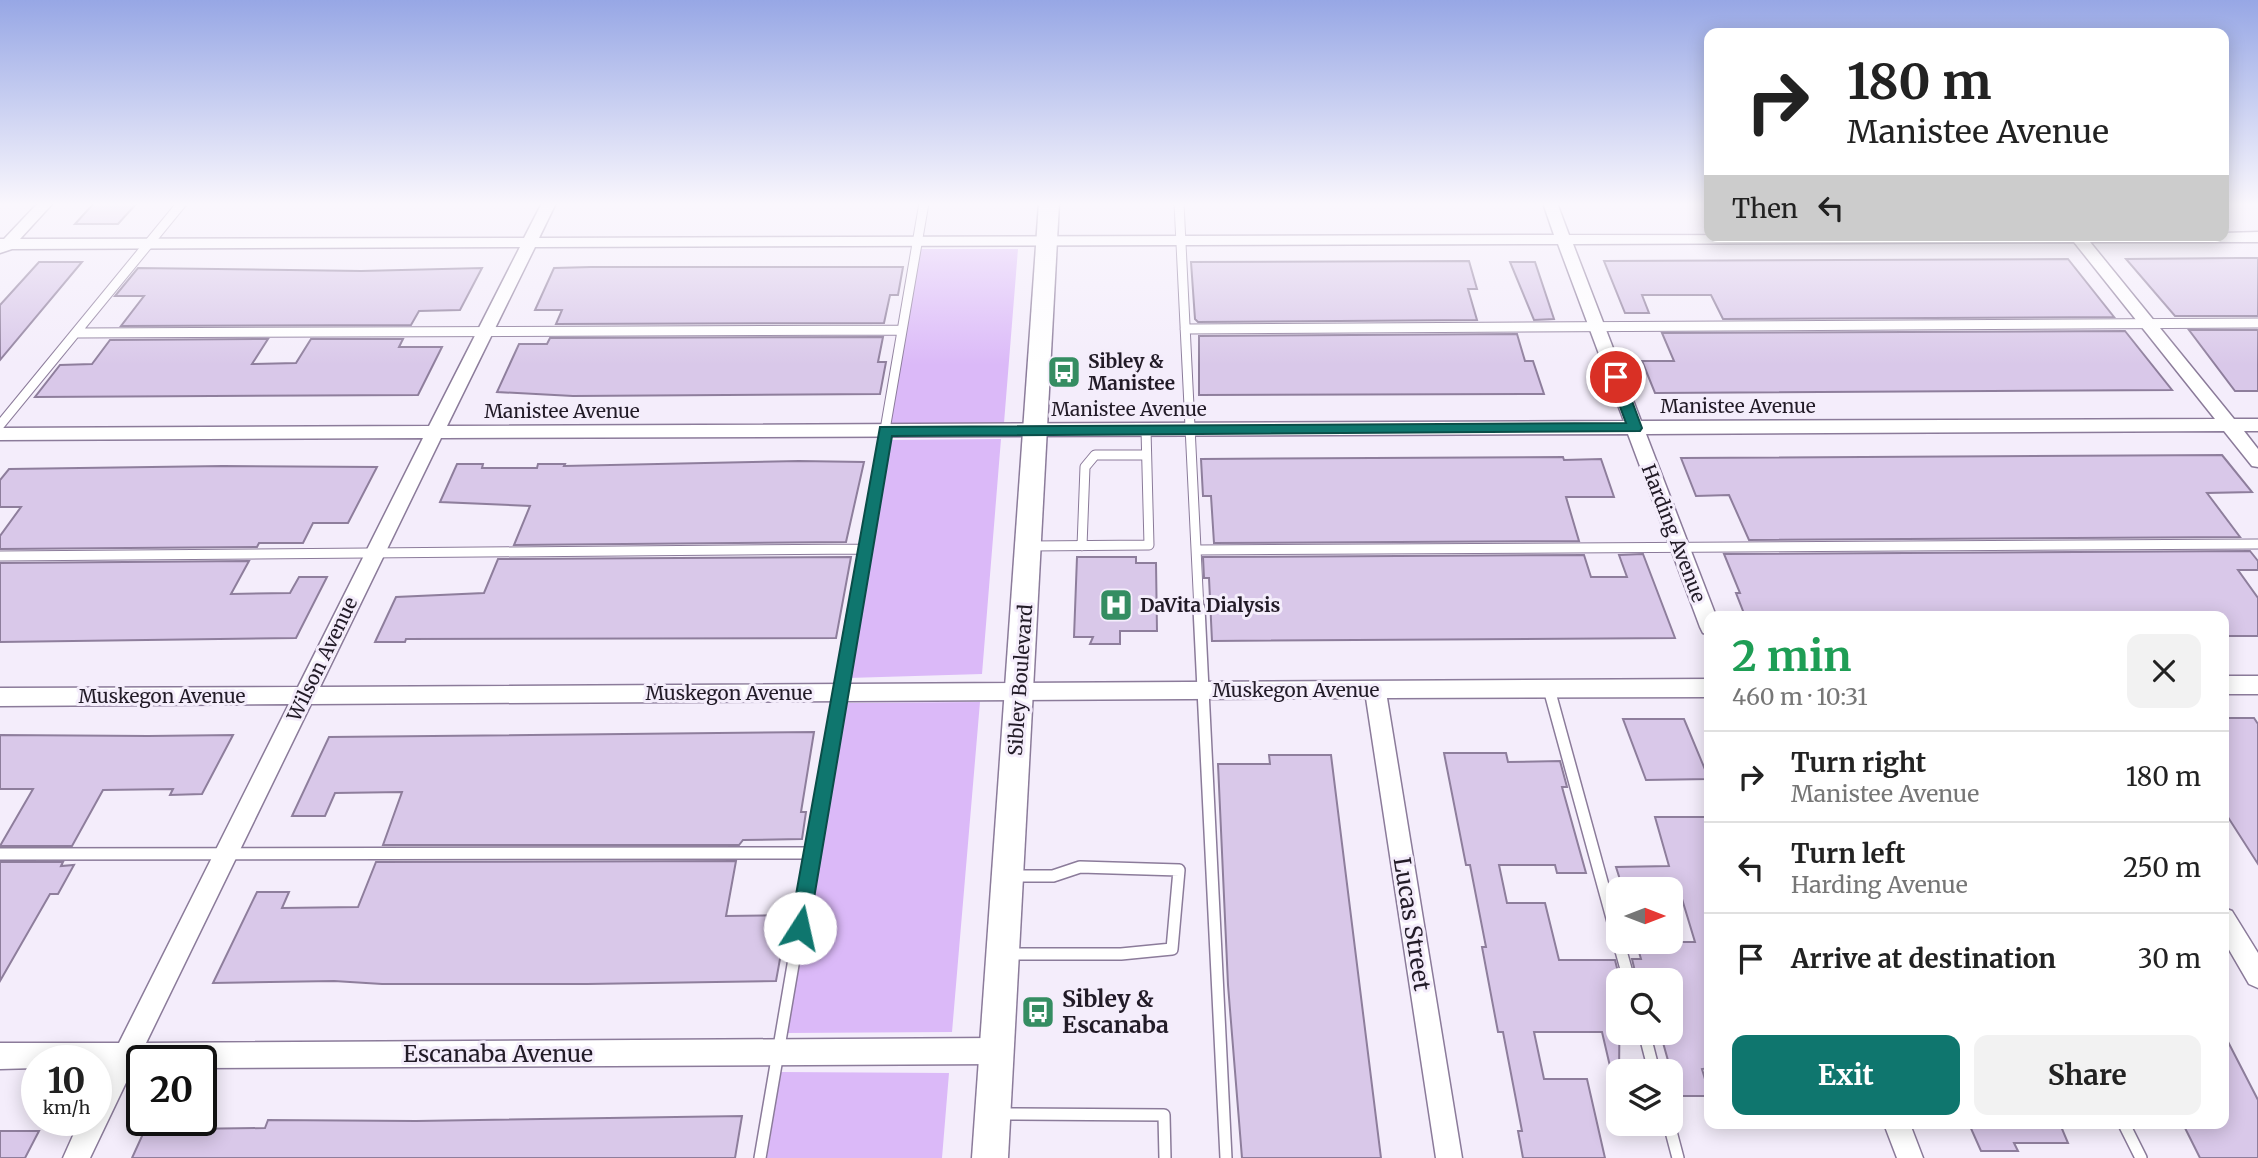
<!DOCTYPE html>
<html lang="en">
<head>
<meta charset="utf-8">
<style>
	:root { --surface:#fff; --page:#f2f2f2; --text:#222; --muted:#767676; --line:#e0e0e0; --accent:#0f766e }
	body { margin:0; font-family:Merriweather,serif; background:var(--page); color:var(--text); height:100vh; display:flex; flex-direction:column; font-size:26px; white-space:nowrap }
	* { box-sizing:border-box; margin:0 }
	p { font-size:23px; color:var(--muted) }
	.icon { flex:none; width:38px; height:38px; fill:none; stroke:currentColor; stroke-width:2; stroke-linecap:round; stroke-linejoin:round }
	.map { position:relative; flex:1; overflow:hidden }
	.side { position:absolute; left:1704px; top:611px; width:525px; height:518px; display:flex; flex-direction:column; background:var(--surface); border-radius:14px; box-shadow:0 4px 18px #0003 }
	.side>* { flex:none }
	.top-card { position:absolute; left:1704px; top:28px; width:525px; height:214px; border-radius:14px; box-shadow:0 4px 18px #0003; background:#fff; color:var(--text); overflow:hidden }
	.needle { width:46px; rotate:90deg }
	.buttons { position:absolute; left:1606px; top:877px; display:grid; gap:14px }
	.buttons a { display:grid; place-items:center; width:77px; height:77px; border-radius:14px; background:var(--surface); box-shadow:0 4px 18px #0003; font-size:35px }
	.speed { position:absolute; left:21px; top:1045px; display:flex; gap:14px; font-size:35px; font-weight:700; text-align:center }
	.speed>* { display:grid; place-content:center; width:91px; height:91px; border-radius:50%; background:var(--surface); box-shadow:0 4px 18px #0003; line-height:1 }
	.speed small { font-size:18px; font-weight:400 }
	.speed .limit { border:4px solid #111; border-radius:10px; background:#fff; color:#111 }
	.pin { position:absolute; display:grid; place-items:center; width:60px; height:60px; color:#fff; margin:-30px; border:4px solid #fff; border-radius:50%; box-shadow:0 2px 7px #0007 }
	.me { position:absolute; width:77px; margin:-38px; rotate:10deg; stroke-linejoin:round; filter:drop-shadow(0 0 5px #0008) }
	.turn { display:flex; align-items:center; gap:24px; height:147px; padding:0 28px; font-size:32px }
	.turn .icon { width:91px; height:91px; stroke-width:2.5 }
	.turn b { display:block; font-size:49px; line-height:60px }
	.then { display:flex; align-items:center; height:66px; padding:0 28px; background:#0003; gap:14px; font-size:26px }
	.round { display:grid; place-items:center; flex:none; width:74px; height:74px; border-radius:14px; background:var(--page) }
	.overview { display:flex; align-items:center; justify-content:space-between; height:119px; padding:0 28px }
	h1 { font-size:42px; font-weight:700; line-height:52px; color:#1e9e55 }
	.button { display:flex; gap:14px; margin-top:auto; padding:14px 28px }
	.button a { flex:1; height:80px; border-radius:14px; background:var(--accent); color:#fff; font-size:28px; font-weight:700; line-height:80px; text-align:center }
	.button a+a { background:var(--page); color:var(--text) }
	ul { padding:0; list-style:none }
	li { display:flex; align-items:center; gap:21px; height:91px; padding:0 28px; border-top:2px solid var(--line) }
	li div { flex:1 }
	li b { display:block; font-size:26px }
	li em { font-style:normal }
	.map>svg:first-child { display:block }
	.green { fill:#dbb9f8 }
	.building { fill:#d9c8e9; stroke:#8e7e9c; stroke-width:2 }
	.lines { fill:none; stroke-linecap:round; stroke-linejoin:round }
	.service-far1-casing { stroke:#8b7b9a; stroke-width:11 }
	.service-casing { stroke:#8b7b9a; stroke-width:14 }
	.minor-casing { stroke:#8b7b9a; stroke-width:3 }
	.secondary-casing { stroke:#8b7b9a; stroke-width:3 }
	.service-far1 { stroke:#fff; stroke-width:9 }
	.service { stroke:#fff; stroke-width:11 }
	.minor { fill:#fff; fill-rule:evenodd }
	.secondary { fill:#fff; fill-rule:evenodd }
	.route { fill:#0f766e; stroke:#0a4d48; stroke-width:2 }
	.labels { text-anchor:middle; stroke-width:6; stroke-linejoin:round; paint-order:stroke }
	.poi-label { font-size:19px; font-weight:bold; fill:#221b27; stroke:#f4edfb; text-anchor:start }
	.street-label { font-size:19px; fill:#221b27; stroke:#f4edfb }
	.near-street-label { font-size:23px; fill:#221b27; stroke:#f4edfb }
	.near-poi-label { font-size:23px; font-weight:bold; fill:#221b27; stroke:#f4edfb; text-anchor:start }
</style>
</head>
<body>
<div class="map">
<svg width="2258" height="1158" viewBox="0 0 2258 1158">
	<rect width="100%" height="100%" fill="#f4edfb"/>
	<path class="green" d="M919,249H1018L1004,423H891Z
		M1001,439L982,674L848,678L888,440Z
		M980,702L952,1032L787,1033L843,703Z
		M781,1072L949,1073L942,1158H767Z"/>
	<path class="building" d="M94,203H137L118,224H75Z
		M2238,258H2258V316H2175L2126,259Z
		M2068,259L2114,317L1723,319L1711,295H1642L1649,313H1625L1604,261Z
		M1469,261L1477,289H1468L1477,320L1198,322L1195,319L1191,262Z
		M39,262H82L0,360V305Z
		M1510,262H1535L1554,319L1534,320Z
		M591,267H903L898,295H890L884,323L556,324L562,310H535L554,268Z
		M138,268L361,271L482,268L460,310L419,311L411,325L121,326L144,296H115Z
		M2189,330H2258V391H2235Z
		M2125,331L2172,390L1655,393L1642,361H1674L1662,333Z
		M1517,334L1525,361H1533L1544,394L1199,395V336Z
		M883,337L878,362H886L880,394L573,396L497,392L519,344H547L550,338Z
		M268,339L252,364L296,363L311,339H403L399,347H442L418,395L35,397L60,365L92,364L110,340Z
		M2222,455L2252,492L2207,493L2240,537L1749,540L1729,495L1696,496L1681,458Z
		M1563,457L1564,460L1601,459L1614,497H1566L1579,541L1214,543L1211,496H1203L1201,459Z
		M799,461L864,462L846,542L514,545L530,506L440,502L457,464H483L482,468H537L538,464H565L564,466Z
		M223,466L377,467L348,523H313L303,543H259L257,547L0,549V536L21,507H0V480L9,469Z
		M2250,551L2258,561V570H2238L2258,598V636H2224V616H1745L1736,593H1740L1724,554Z
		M1643,554L1675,638L1212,641L1209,578H1204L1203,557L1584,555L1591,577H1627L1619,555Z
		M851,557L836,638L406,639L405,642H375L396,597L484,593L498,559Z
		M1077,557H1136V563H1156L1157,631H1120V644H1090L1093,637H1074Z
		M249,561L231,594L290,593L299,577H327L296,638L0,642V563Z
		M2224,718H2254L2258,724V864L2224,811Z
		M1623,719H1684L1709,779L1646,780Z
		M814,732L801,812H806L802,839L743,840L739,845H383L402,792L335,793L325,816H292L329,737Z
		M0,735L148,736L233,735L202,794L170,795L173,789L103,790L72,846H0L33,789H0Z
		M1444,753H1506L1508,762L1560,761L1567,787H1562L1586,873H1557L1555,865H1499L1507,903H1545L1559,960H1615L1620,980L1619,1074L1612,1075L1602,1032H1534L1544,1079H1587L1605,1158H1523L1518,1131H1522L1503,1032H1498L1482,947H1486L1470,865H1466Z
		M1269,755H1331L1381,1158H1242L1228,985L1218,764H1270Z
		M1655,817H1710V1068L1702,1069L1710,1096H1678L1660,1032H1671V980H1637L1632,959H1641L1636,942H1695L1679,889H1623L1616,867L1669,866Z
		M736,861L726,916L788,915L776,981L587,984H382L334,981L213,983L257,892H289L282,908L358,907L376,862Z
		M0,862H63L61,866L74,865L58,894H50L0,981Z
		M2224,1034L2258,1100V1158H2200L2183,1124H2224Z
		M742,1116L735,1158H132L147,1125H185L184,1129L265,1128L268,1120L416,1121Z
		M1969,1124H2060L2068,1143H2014L2018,1151H1981Z
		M0,1131H39L25,1158H0Z"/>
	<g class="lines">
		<defs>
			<path id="service-far1" d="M1179,203L1199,610
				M1185,329L2258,323
				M76,333L902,330
				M0,425L182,203
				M1031,546L1149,545L1146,430
				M1082,546L1085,467L1095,455H1146
				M1196,550L2258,544
				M0,556L865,549
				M854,610L924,203"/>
			<path id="service" d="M1199,608L1226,1158
				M1549,689L1629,980
				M0,854L812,853
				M1009,954H1121L1172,949L1179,870L1080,867L1053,876H1012
				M1644,1032L1654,1071
				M1000,1114L1164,1115L1165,1158
				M1669,1124L1678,1158
				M2124,1124L2141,1158
				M760,1158L854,608"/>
			<path id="minor" d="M38,203H53L20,239L524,238L542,203H556L539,238L1554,235L1543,203H1557L1569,235L2224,236V233L2258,232V242H2090L2234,419H2258V431H2244L2258,449V467L2252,466L2224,431L1646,434L1716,616H1710V635L1703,633L1700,627L1628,434L441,438L320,687L1710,679V697L1387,698L1462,1158H1436L1366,698L311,704L146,1043L997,1038L1006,1042L1010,1051L1006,1060L997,1064L201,1068V1060H142V1068H133L90,1158H63L80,1120H96V1088L106,1068H96V1060H37V1068L0,1069V1043H119L289,704L0,706V688L298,687L423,438L0,440V428L429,426L520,247L12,249L0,253V239H4ZM2074,242L2215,419L1641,421L1573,244ZM1558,244L1624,421L447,426L535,247Z
				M2224,676H2258V694H2224Z
				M2224,908L2232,911L2258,953V988L2249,984L2224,941Z
				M1884,1124H1910L1923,1158H1897Z"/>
			<path id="secondary" d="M1039,203H1059L1008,1158H972Z"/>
		</defs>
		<use href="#service-far1" class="service-far1-casing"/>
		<use href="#service" class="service-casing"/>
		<use href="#minor" class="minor-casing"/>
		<use href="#secondary" class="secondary-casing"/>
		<use href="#service-far1" class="service-far1"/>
		<use href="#service" class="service"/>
		<use href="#minor" class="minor"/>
		<use href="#secondary" class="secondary"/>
	</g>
	<linearGradient id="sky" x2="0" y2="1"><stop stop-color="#97a7e5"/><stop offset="0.56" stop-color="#faf7fd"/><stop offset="1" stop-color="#faf7fd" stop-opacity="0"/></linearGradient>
	<rect width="2258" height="365" fill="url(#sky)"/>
	<path class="route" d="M1616,373L1623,377L1642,428L1640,431L892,436L809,928L806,934L800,937L793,934L790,928L880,427L1626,423L1609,377Z"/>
	<defs>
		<symbol id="bus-square" viewBox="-11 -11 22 22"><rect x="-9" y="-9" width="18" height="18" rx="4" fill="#358d62" stroke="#f4edfb"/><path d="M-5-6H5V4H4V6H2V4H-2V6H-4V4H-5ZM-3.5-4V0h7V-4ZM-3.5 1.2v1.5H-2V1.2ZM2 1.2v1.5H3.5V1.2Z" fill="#fff"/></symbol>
		<symbol id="hospital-square" viewBox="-11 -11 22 22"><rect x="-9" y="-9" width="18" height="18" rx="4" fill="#358d62" stroke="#f4edfb"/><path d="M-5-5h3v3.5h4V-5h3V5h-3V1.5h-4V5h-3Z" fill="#fff"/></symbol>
	</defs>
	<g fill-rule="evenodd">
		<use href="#bus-square" x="1045" y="353" width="38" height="38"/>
		<use href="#hospital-square" x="1097" y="586" width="38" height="38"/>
		<use href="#bus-square" x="1019" y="993" width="38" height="38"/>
	</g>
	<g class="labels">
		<g class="poi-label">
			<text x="1088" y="368">Sibley &amp;<tspan x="1088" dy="22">Manistee</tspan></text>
			<text x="1140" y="612">DaVita Dialysis</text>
		</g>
		<g class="street-label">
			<text x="1738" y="413">Manistee Avenue</text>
			<text x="1129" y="416">Manistee Avenue</text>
			<text x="562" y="418">Manistee Avenue</text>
			<text transform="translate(1674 533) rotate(69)" y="7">Harding Avenue</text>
			<text transform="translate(322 659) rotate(-64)" y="7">Wilson Avenue</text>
			<text transform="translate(1020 680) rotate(-86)" y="7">Sibley Boulevard</text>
			<text x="1296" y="697">Muskegon Avenue</text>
			<text x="729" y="700">Muskegon Avenue</text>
			<text x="162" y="703">Muskegon Avenue</text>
		</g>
		<g class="near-street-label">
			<text transform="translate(1412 924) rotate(81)" y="8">Lucas Street</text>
			<text x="498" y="1062">Escanaba Avenue</text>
		</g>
		<g class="near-poi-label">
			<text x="1062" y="1007">Sibley &amp;<tspan x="1062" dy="26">Escanaba</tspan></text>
		</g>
	</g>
</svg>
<div class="buttons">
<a><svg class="needle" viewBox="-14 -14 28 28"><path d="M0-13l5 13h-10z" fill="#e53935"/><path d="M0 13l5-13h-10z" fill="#767676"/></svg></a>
<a><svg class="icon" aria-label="search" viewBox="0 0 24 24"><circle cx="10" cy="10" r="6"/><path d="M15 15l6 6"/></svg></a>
<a><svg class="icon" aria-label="layers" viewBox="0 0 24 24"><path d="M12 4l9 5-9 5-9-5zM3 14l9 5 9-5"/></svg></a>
</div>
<div class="speed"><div>10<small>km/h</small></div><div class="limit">20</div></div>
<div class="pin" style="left:1616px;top:377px;background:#d93025"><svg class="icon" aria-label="arrive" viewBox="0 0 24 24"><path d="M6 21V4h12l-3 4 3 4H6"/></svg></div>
<svg class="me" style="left:800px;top:928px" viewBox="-20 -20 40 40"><circle r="19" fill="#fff"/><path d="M0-13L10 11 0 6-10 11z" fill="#0f766e"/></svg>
<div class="top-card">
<div class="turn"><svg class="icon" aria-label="right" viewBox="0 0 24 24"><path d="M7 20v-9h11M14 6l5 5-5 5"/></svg><div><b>180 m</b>Manistee Avenue</div></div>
<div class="then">Then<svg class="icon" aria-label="left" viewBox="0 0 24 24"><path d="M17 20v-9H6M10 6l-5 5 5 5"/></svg></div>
</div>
<section class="side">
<div class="overview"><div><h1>2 min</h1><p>460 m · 10:31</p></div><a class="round"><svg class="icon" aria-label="close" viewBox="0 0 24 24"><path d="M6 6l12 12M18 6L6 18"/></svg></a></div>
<ul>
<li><svg class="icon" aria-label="right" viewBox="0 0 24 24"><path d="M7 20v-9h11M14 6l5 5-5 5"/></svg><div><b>Turn right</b><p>Manistee Avenue</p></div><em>180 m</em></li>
<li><svg class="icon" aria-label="left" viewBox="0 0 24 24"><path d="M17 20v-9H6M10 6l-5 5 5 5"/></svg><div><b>Turn left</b><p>Harding Avenue</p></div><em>250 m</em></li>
<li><svg class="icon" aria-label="arrive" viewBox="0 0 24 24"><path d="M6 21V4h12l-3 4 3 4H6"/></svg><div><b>Arrive at destination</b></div><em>30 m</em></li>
</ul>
<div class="button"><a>Exit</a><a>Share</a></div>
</section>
</div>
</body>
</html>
